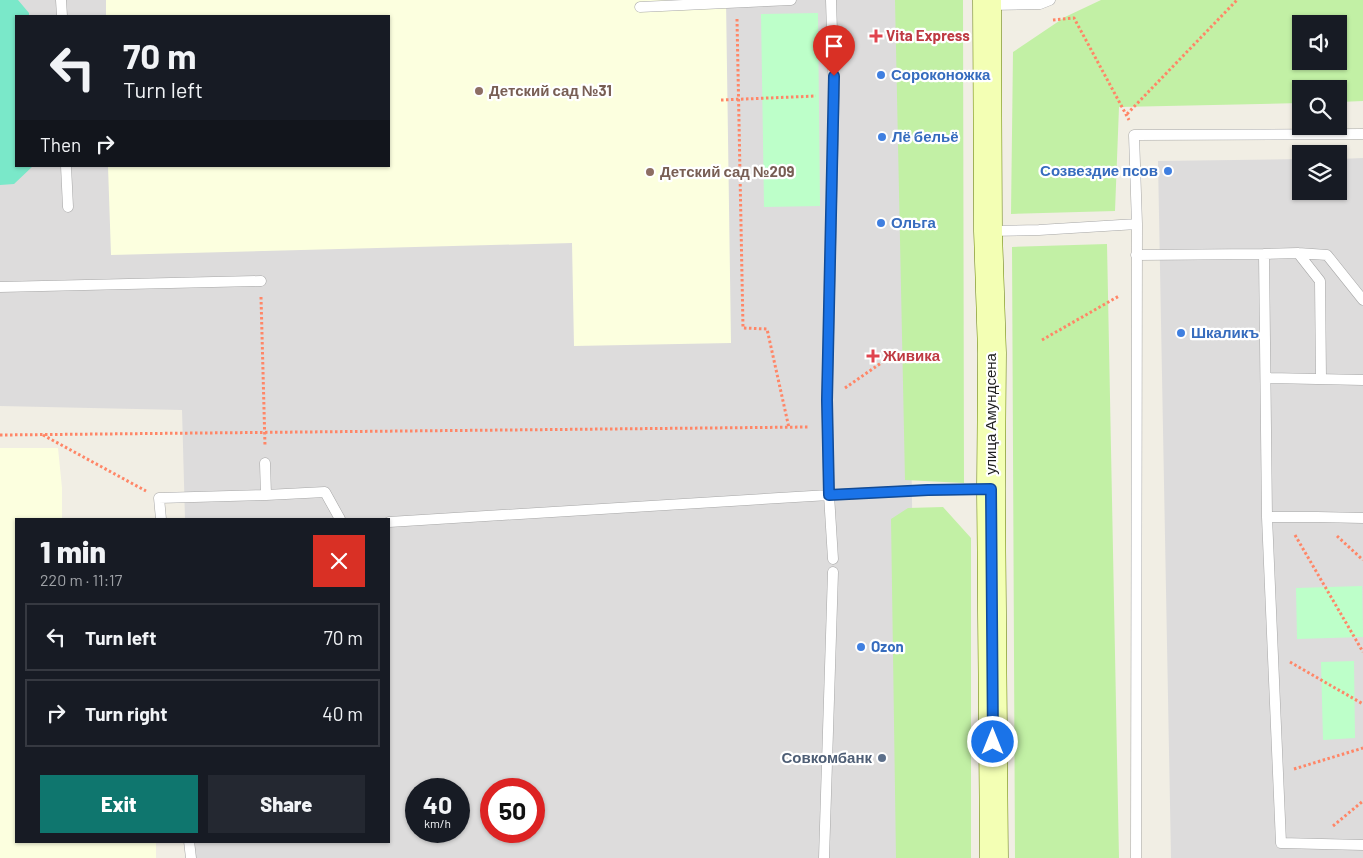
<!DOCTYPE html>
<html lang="en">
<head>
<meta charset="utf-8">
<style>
	:root { --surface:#171b24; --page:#242831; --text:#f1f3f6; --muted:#9ea1a6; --line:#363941; --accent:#0f766e }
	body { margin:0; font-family:Barlow,sans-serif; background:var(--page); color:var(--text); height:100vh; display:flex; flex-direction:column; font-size:19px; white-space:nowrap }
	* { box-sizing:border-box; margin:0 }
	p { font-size:16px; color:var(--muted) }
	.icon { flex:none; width:28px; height:28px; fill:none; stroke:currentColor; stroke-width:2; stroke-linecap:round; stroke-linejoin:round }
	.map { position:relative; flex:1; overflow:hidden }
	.panel { position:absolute; left:15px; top:518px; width:375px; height:325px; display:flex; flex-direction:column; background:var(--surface); border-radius:0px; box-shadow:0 1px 4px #0004 }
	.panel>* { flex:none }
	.hud { position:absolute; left:15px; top:15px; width:375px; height:152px; border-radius:0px; box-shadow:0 1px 4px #0004; background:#171b24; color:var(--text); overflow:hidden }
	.buttons { position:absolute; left:1292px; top:15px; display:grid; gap:10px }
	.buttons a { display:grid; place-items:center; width:55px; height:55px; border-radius:0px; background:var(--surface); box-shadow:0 1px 4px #0004; font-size:25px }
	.speed { position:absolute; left:405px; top:778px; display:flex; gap:10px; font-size:25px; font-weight:700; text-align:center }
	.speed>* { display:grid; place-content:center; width:65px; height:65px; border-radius:50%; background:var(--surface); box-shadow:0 1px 4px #0004; line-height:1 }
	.speed small { font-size:12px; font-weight:400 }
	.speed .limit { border:8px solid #d22; background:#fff; color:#111 }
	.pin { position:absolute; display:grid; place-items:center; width:42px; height:42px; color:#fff; margin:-51px -21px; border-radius:50% 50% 50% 0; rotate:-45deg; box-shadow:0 0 5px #0007 }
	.pin .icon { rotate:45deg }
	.me { position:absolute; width:55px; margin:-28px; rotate:0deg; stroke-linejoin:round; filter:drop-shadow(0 0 4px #0008) }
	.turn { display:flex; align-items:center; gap:18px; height:105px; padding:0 25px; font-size:22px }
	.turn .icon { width:65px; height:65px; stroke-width:2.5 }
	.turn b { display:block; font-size:35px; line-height:42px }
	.then { display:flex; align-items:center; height:48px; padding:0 25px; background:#0003; gap:10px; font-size:19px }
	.round { display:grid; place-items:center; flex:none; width:52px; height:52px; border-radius:0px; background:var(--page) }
	.summary { display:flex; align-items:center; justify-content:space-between; height:85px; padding:0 25px }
	h1 { font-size:30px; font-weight:800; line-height:38px }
	.cta { display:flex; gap:10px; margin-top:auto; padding:10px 25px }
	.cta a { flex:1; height:58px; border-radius:0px; background:var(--accent); color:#fff; font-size:20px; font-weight:800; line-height:58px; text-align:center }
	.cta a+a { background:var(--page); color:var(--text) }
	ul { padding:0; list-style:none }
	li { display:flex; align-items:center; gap:15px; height:68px; margin:0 10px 8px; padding:0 15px; border:2px solid var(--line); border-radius:0px }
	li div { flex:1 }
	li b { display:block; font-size:19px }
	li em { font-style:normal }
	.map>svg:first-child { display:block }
	.residential { fill:#dddcdc; fill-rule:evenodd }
	.education { fill:#fcffdf }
	.grass { fill:#c2f0a5; fill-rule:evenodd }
	.park { fill:#bdffc9 }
	.pitch { fill:#7ae8c9 }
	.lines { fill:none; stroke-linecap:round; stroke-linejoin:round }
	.service-casing { stroke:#a6a6a6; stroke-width:11 }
	.secondary-casing { stroke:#627c00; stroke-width:29 }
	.path { stroke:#ff8667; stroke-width:3; stroke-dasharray:2.5 2.5; stroke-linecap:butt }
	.service { stroke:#fff; stroke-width:10 }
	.secondary { stroke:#f3ffb4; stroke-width:28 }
	.route-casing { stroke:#114b97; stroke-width:12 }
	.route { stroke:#1a73e8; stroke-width:9 }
	.health-dot { fill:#e0444e; stroke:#fff; stroke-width:2 }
	.shop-dot { fill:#3f7fe0; stroke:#fff; stroke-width:2 }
	.education-dot { fill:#8d6e63; stroke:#fff; stroke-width:2 }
	.service-dot { fill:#5c6f8a; stroke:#fff; stroke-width:2 }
	.labels { text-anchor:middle; stroke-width:4.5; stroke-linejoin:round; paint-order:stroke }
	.health-label { font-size:15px; font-weight:bold; fill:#be3a42; stroke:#fff; text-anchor:start }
	.shop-label { font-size:15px; font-weight:bold; fill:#366cbe; stroke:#fff; text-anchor:start }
	.education-label { font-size:15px; font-weight:bold; fill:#785e54; stroke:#fff; text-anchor:start }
	.street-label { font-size:15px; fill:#1f1f1f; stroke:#fff }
	.service-label { font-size:15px; font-weight:bold; fill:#4e5e75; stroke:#fff; text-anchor:end }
</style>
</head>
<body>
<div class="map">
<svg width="1363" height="858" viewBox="0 0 1363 858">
	<rect width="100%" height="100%" fill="#f1eee4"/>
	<path class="residential" d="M0,0H905L917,858H193L192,841H389V519H185L182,410L0,406ZM16,16H389V166H16ZM416,789H459V831H416ZM491,789H534V831H491Z
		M1363,158V858H1171L1158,161L1301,159V191H1339V159Z"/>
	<path class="education" d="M106,0H726L731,343L574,346L572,243L111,255L108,166H389V16H106Z
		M0,448H58L62,488V519H16V841H156V858H0Z"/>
	<path class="grass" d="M895,0H963L964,483L905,480Z
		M1101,0H1363V101L1339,102V89H1301V103L1119,107L1115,211L1011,214L1013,52L1065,17ZM1301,24H1339V61H1301Z
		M1107,244L1119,858H1015L1012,247Z
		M943,507L971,538V858H896L891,519L908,508Z"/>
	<path class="park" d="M818,13L820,206L764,207L761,14Z
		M1362,586L1363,637L1297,639L1296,588Z
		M1354,661L1355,738L1323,740L1321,662Z"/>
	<path class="pitch" d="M0,0H18L29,13V16H16V166H33L14,184L0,185Z"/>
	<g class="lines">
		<defs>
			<path id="service" d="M61,0L62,16
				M831,0L834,95L827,400L829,495L833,559
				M989,5L1040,4L1050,0
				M640,7L791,0
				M66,166L68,207
				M1137,224L1134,135L1363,134
				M988,231L1039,230L1137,224L1136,858
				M1298,253L1320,281L1321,379
				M1264,254L1298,253L1327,255L1363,300
				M1136,255L1264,254L1267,517L1281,843L1363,845
				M0,287L261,281
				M1266,378L1363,380
				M266,495L325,492L340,519
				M1267,517H1317L1363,518
				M161,519L159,498L266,495L265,463
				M389,522L829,495L928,490L990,489
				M189,841L191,858
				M824,858L833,572"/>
			<path id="secondary" d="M987,0L988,231L992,353L991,489L994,858"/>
		</defs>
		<use href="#service" class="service-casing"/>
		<use href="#secondary" class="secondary-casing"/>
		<path class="path" d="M737,19L743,328L767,329L789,428
			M1053,20L1074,18L1129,120
			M721,100L816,96
			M1127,114L1237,0
			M261,297L265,446
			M1042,340L1119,296
			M845,388L884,361L917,352
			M0,435L809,427
			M43,435L146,491
			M1295,535L1363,652
			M1337,536L1363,560
			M1290,662L1363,704
			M1294,769L1363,748
			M1333,826L1363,801"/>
		<use href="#service" class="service"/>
		<use href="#secondary" class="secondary"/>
	</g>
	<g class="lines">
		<defs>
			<path id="route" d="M834,76L827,400L829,495L928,490L991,489L993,742"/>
		</defs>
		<use href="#route" class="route-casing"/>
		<use href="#route" class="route"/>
	</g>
	<g class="health-dot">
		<path d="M873.5 28.5h5v5h5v5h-5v5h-5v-5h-5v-5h5z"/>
		<path d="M870.5 348.5h5v5h5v5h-5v5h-5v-5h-5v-5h5z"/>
	</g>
	<g class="shop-dot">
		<circle cx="881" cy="75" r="5"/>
		<circle cx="882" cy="137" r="5"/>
		<circle cx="1168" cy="171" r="5"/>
		<circle cx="881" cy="223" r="5"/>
		<circle cx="1181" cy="333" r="5"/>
		<circle cx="861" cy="647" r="5"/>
	</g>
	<g class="education-dot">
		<circle cx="479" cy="91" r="5"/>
		<circle cx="650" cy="172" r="5"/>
	</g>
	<circle class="service-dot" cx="882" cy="758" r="5"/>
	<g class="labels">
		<g class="health-label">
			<text x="886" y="41">Vita Express</text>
			<text x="883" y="361">Живика</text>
		</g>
		<g class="shop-label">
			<text x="891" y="80">Сороконожка</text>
			<text x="892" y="142">Лё бельё</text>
			<text x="1158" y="176" text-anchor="end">Созвездие псов</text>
			<text x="891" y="228">Ольга</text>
			<text x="1191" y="338">Шкаликъ</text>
			<text x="871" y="652">Ozon</text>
		</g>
		<g class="education-label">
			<text x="489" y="96">Детский сад №31</text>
			<text x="660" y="177">Детский сад №209</text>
		</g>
		<g class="street-label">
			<text transform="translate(991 414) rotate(-90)" y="5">улица Амундсена</text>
		</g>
		<g class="service-label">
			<text x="872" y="763">Совкомбанк</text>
		</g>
	</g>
</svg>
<div class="buttons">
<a><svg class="icon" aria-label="sound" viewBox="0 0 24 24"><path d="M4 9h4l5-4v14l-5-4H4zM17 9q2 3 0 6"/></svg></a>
<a><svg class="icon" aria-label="search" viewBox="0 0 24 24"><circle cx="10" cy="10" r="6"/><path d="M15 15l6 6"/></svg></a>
<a><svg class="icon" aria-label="layers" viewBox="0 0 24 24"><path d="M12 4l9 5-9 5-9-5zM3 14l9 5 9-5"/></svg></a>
</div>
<div class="speed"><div>40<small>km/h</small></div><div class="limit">50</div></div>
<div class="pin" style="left:834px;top:76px;background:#d93025"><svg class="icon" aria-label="arrive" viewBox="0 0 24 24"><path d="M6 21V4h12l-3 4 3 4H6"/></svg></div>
<svg class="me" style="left:993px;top:742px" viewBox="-20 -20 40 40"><circle r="17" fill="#1a73e8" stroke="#fff" stroke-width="3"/><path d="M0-11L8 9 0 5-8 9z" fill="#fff"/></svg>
<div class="hud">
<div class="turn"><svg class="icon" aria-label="left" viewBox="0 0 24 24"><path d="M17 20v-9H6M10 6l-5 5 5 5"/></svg><div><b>70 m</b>Turn left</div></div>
<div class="then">Then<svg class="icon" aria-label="right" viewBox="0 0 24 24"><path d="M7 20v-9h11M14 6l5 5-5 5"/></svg></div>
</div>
<section class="panel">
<div class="summary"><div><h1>1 min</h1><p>220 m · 11:17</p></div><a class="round" style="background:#d93025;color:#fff"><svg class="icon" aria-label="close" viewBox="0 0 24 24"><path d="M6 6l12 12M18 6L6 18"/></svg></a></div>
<ul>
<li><svg class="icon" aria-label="left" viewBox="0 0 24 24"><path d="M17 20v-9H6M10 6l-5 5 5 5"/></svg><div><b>Turn left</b></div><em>70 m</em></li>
<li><svg class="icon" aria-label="right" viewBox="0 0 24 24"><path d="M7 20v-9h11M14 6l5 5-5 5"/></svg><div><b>Turn right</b></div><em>40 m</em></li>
</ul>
<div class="cta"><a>Exit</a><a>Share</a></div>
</section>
</div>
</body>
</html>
